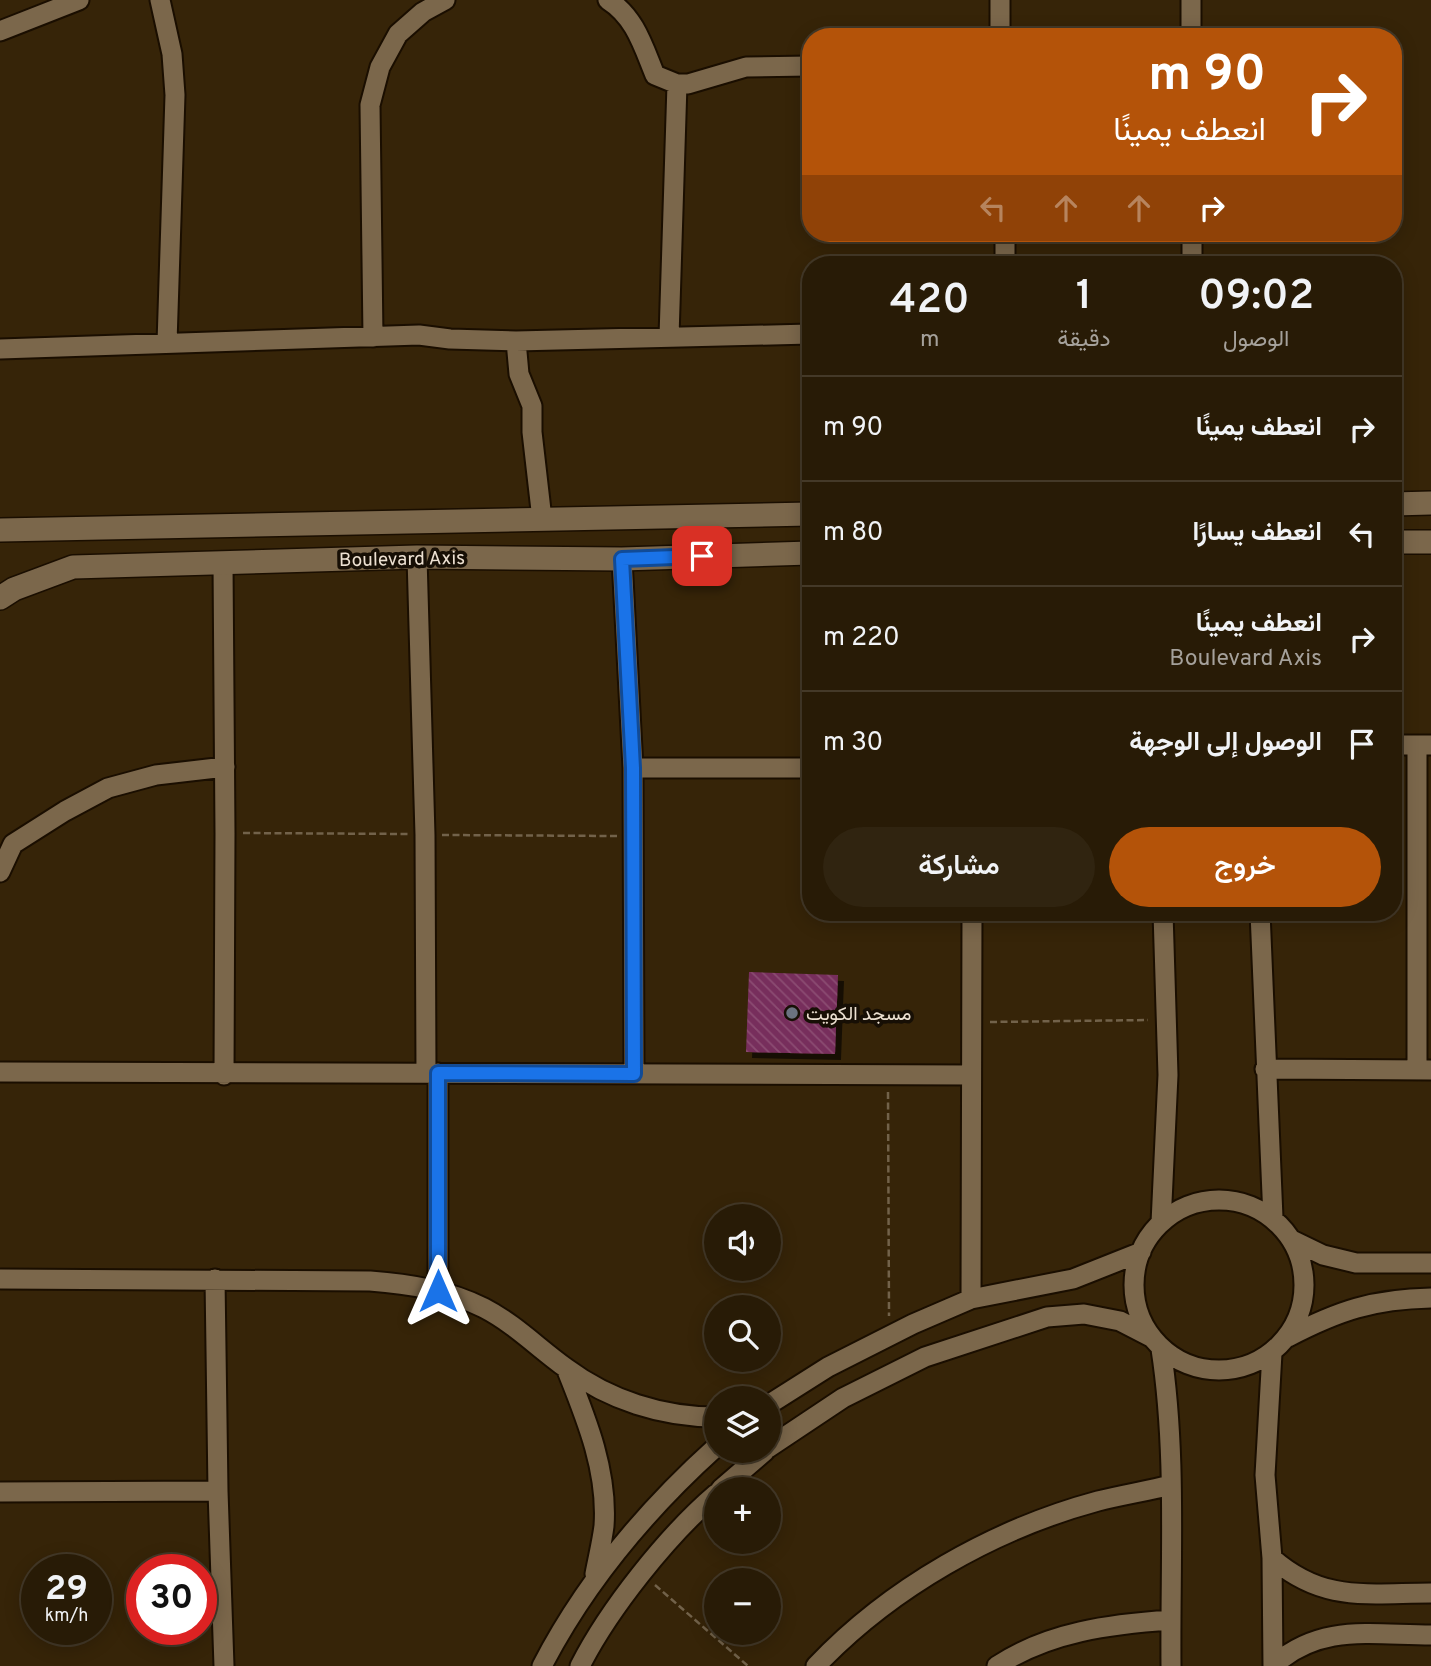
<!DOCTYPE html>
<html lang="ar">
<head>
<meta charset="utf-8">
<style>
	:root { --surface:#281b06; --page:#302410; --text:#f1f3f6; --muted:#a5a19b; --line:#443928; --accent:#b45309 }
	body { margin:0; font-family:Overpass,Vazirmatn,sans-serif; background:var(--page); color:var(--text); direction:rtl; height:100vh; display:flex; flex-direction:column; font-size:26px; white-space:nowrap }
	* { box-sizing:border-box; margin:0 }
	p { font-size:23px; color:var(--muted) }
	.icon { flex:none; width:38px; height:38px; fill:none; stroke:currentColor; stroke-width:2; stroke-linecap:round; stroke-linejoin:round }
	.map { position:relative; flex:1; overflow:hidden; direction:ltr }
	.drawer { position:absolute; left:802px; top:256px; width:600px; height:665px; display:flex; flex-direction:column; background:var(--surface); border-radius:28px; box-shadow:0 4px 18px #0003,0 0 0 2px var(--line); direction:rtl }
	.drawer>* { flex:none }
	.guide { position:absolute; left:802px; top:28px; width:600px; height:214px; border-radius:28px; box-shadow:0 4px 18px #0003,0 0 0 2px var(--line); direction:rtl; background:#b45309; color:#fff; overflow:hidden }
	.controls { position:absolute; left:704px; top:1204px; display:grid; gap:14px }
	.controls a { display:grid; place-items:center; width:77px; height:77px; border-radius:50%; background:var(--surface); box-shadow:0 4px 18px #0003,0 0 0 2px var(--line); font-size:35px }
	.speed { position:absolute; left:21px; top:1554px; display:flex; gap:14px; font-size:35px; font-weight:700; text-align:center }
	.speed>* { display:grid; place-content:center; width:91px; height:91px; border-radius:50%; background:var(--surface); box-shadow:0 4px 18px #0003,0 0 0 2px var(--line); line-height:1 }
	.speed small { font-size:18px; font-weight:400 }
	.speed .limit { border:10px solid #d22; background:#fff; color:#111 }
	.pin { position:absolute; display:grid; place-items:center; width:60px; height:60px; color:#fff; margin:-30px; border-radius:14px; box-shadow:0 4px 10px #0006 }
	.me { position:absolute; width:77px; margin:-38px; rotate:0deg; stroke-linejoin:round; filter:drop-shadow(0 0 5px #0008) }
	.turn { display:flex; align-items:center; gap:24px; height:147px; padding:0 21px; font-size:32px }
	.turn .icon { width:91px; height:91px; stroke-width:2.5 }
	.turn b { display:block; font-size:49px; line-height:60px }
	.lanes { display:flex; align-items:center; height:66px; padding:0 21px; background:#0003; justify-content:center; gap:35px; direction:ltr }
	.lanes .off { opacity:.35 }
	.eta { display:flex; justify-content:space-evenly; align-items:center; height:119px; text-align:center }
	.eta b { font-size:42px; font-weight:600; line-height:49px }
	.action { display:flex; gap:14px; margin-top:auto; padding:14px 21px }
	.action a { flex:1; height:80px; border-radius:42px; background:var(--accent); color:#fff; font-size:28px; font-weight:600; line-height:80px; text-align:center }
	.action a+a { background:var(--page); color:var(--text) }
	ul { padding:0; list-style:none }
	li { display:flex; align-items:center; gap:21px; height:105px; padding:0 21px; border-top:2px solid var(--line) }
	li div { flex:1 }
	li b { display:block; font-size:26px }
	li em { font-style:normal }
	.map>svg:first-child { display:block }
	.building { fill:url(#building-back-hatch); filter:url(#shadow) }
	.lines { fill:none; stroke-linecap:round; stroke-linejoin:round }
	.minor-casing { stroke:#1a0e00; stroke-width:23 }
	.tertiary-casing { stroke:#1a0e00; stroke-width:26 }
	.path { stroke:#72624a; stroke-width:2.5; stroke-dasharray:7 3.5; stroke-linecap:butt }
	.minor { stroke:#7b674b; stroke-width:19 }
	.tertiary { stroke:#7b674b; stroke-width:23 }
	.route-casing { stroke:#114b97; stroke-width:18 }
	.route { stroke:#1a73e8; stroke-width:12 }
	.worship-dot { fill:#6b7280; stroke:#170f05; stroke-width:2.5 }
	.labels { text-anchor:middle; stroke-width:7; stroke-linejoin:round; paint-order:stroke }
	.street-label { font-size:19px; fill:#ede1d2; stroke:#170f05 }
	.poi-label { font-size:19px; fill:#ede1d2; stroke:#170f05; text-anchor:start }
</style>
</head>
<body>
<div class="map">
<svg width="1431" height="1666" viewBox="0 0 1431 1666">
	<defs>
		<pattern id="building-back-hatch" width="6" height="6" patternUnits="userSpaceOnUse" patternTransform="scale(1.75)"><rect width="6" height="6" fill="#772e5c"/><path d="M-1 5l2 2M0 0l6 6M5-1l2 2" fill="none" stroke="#8b4c72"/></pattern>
		<filter id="shadow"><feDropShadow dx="6" dy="6" stdDeviation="0" flood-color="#0009"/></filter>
	</defs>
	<rect width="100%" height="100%" fill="#362408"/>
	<path class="building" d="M749,972L838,975L835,1054L746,1052Z"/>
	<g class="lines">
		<defs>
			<path id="minor" d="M160,0L172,54L175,95L167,343
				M608,0C635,17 643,46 655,75L677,84H688L746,67L810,66
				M1000,0V37
				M1191,0V37
				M0,31L79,0
				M1192,233V264
				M1005,264V233
				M373,337L370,105L380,67L398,34L423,12L445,0
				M669,337L677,84
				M516,341L519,374L532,406V432L542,519
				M0,349L419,335L450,339L516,341L810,334
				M417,557L425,835L426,1073
				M622,559L633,768L634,1074
				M223,563L225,833L224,1075
				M1393,745H1431
				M633,768H810
				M0,872L13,844L65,811L108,788L156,775L225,767
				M1260,912L1273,1218
				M1265,1069L1431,1070
				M1417,1070V745
				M0,1072C324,1076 648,1074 971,1075
				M438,1073V1291
				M1134 1285a85 85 0 1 1 170 0a85 85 0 1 1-170 0Z
				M1161,1223L1168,1075L1163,912
				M1292,1240L1323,1255L1356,1263H1431
				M0,1279L370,1281C409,1284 448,1290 484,1308C515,1324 538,1348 566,1368C609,1400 662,1417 716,1417
				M215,1279L218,1491L224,1666
				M971,1299L972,912
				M1288,1337C1338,1311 1373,1299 1431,1298
				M1161,1349C1177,1453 1170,1560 1171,1666
				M1272,1353L1265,1475L1272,1558L1273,1666
				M566,1368C586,1418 608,1471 604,1526C602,1542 598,1558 595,1574
				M768,1405L828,1367L913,1324L971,1299L1073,1279L1141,1252
				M768,1448L843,1398L925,1357L1047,1317L1084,1314L1120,1321L1151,1337
				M721,1489L765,1451
				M0,1492L218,1491
				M1272,1558C1323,1603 1368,1593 1431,1593
				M542,1666C586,1581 645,1511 716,1447
				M580,1666C609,1609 667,1536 716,1494
				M816,1666C890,1588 994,1529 1098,1501C1122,1495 1147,1491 1171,1485
				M997,1666C1048,1632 1111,1624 1171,1620
				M1273,1666C1320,1623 1372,1635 1431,1635"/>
			<path id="tertiary" d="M1393,504L1431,503
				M0,530L810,514
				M1393,542H1431
				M0,598L14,589L73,567L417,557L622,559L810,553"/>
		</defs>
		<use href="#minor" class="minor-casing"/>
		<use href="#tertiary" class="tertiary-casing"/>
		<path class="path" d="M243,833L408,834
			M442,835L618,836
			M990,1022L1148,1020
			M888,1092L889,1316
			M655,1585L748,1666"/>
		<use href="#minor" class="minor"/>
		<use href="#tertiary" class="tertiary"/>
	</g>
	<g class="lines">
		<defs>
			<path id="route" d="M438,1291V1073L634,1074L633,768L622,559L702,556"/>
		</defs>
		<use href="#route" class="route-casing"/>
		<use href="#route" class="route"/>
	</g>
	<circle class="worship-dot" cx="792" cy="1013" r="7"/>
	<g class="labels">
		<g class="street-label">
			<text transform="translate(402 558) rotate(-1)" y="7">Boulevard Axis</text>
		</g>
		<g class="poi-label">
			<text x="806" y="1020">مسجد الكويت</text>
		</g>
	</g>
</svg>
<div class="controls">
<a><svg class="icon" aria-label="sound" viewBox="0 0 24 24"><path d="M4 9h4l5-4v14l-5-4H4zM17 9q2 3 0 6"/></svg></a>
<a><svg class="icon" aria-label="search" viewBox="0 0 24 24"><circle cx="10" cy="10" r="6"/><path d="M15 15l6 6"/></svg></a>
<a><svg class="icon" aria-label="layers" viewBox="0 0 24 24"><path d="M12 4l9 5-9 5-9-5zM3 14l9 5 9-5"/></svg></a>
<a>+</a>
<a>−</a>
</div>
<div class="speed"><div>29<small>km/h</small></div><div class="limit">30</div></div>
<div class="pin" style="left:702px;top:556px;background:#d93025"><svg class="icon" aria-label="arrive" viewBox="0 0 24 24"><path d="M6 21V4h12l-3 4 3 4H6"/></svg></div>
<svg class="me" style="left:438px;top:1291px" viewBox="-20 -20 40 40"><path d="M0-17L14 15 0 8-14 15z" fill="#1a73e8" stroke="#fff" stroke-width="4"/></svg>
<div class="guide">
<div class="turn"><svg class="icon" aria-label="right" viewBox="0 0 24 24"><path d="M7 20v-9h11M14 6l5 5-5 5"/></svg><div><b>90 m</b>انعطف يمينًا</div></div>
<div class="lanes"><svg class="icon off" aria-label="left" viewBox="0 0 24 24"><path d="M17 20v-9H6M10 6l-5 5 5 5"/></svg><svg class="icon off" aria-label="ahead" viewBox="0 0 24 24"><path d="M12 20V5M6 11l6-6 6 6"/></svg><svg class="icon off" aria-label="ahead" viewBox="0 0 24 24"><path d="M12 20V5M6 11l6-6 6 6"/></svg><svg class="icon" aria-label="right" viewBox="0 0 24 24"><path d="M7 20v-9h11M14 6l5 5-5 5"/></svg></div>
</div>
<section class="drawer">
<div class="eta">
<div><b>09:02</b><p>الوصول</p></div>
<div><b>1</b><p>دقيقة</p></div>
<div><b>420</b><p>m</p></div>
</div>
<ul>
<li><svg class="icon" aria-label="right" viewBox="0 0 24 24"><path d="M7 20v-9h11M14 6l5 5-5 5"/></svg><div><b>انعطف يمينًا</b></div><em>90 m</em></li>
<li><svg class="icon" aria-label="left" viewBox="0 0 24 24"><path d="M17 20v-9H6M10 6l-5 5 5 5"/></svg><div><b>انعطف يسارًا</b></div><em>80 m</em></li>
<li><svg class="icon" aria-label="right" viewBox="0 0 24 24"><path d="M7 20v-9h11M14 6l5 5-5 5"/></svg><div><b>انعطف يمينًا</b><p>Boulevard Axis</p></div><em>220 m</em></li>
<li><svg class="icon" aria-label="arrive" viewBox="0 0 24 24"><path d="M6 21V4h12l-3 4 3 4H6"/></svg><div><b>الوصول إلى الوجهة</b></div><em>30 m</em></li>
</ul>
<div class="action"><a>خروج</a><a>مشاركة</a></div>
</section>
</div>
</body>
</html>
